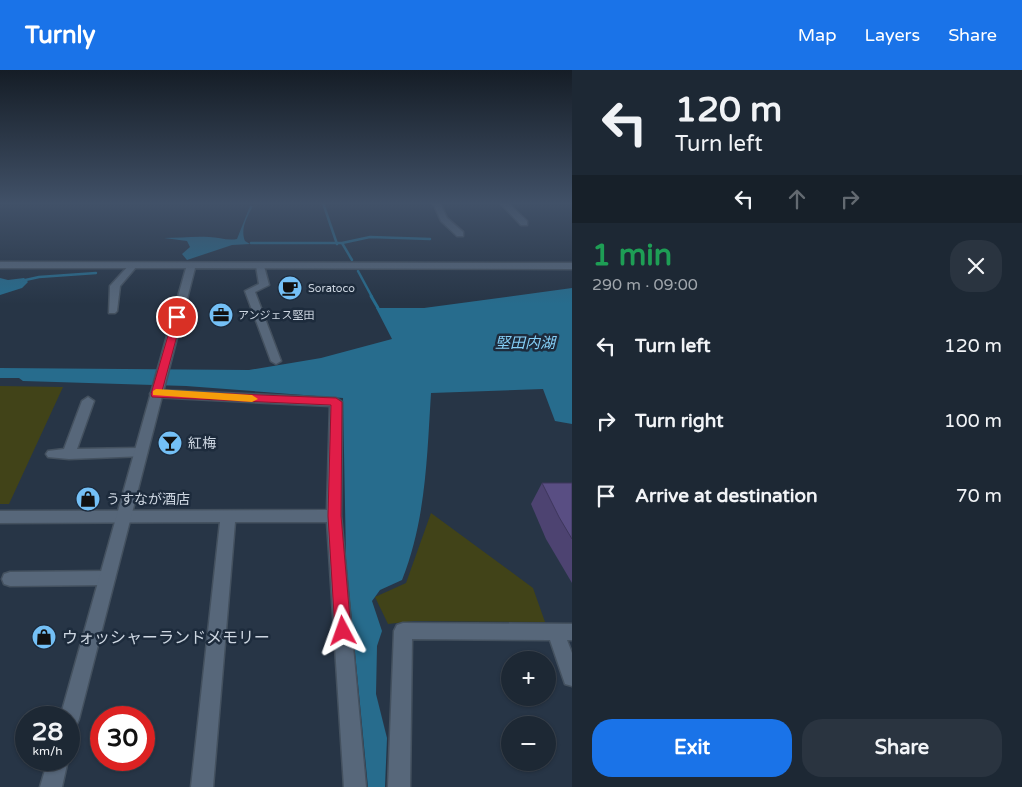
<!DOCTYPE html>
<html lang="en">
<head>
<meta charset="utf-8">
<style>
	:root { --surface:#1d2834; --page:#2a3440; --text:#f1f3f6; --muted:#a0a6ac; --line:#3b444f; --accent:#1a73e8 }
	body { margin:0; font-family:"Varela Round","Noto Sans JP",sans-serif; background:var(--page); color:var(--text); height:100vh; display:flex; flex-direction:column; font-size:19px; white-space:nowrap }
	* { box-sizing:border-box; margin:0 }
	p { font-size:16px; color:var(--muted) }
	.icon { flex:none; width:28px; height:28px; fill:none; stroke:currentColor; stroke-width:2; stroke-linecap:round; stroke-linejoin:round }
	.map { position:relative; flex:1; overflow:hidden }
	.sheet { display:flex; flex-direction:column; background:var(--surface); width:450px }
	.sheet>* { flex:none }
	.hud { background:#1d2834; color:var(--text); overflow:hidden }
	.tools { position:absolute; left:501px; top:581px; display:grid; gap:10px }
	.tools a { display:grid; place-items:center; width:55px; height:55px; border-radius:50%; background:var(--surface); box-shadow:0 1px 4px #0004,0 0 0 1px var(--line); font-size:25px }
	.speed { position:absolute; left:15px; top:636px; display:flex; gap:10px; font-size:25px; font-weight:700; text-align:center }
	.speed>* { display:grid; place-content:center; width:65px; height:65px; border-radius:50%; background:var(--surface); box-shadow:0 1px 4px #0004,0 0 0 1px var(--line); line-height:1 }
	.speed small { font-size:12px; font-weight:400 }
	.speed .limit { border:8px solid #d22; background:#fff; color:#111 }
	.pin { position:absolute; display:grid; place-items:center; width:42px; height:42px; color:#fff; margin:-21px; border:2px solid #fff; border-radius:50%; box-shadow:0 1px 5px #0007 }
	.me { position:absolute; width:55px; margin:-28px; rotate:356deg; stroke-linejoin:round; filter:drop-shadow(0 0 4px #0008) }
	.turn { display:flex; align-items:center; gap:18px; height:105px; padding:0 20px; font-size:22px }
	.turn .icon { width:65px; height:65px; stroke-width:2.5 }
	.turn b { display:block; font-size:35px; line-height:42px }
	.lanes { display:flex; align-items:center; height:48px; padding:0 20px; background:#0003; justify-content:center; gap:25px; direction:ltr }
	.lanes .off { opacity:.35 }
	.round { display:grid; place-items:center; flex:none; width:52px; height:52px; border-radius:20px; background:var(--page) }
	.headline { display:flex; align-items:center; justify-content:space-between; height:85px; padding:0 20px }
	h1 { font-size:30px; font-weight:800; line-height:38px; color:#1e9e55 }
	.button { display:flex; gap:10px; margin-top:auto; padding:10px 20px }
	.button a { flex:1; height:58px; border-radius:20px; background:var(--accent); color:#fff; font-size:20px; font-weight:800; line-height:58px; text-align:center }
	.button a+a { background:var(--page); color:var(--text) }
	ul { padding:0; list-style:none }
	li { display:flex; align-items:center; gap:15px; height:75px; padding:0 20px }
	li div { flex:1 }
	li b { display:block; font-size:19px }
	li em { font-style:normal }
	header { display:flex; align-items:center; gap:30px; box-sizing:border-box; height:70px; padding:0 25px; background:var(--accent); color:#fff }
	header strong { font-size:24px }
	nav { display:flex; gap:28px; margin-inline-start:auto; font-size:18px }
	main { display:flex; flex:1; min-height:0 }
	.map>svg:first-child { display:block }
	.green { fill:#414318 }
	.water { fill:#276c8d }
	.lines { fill:none; stroke-linecap:round; stroke-linejoin:round }
	.stream-far1 { stroke:#276c8d; stroke-width:2.5 }
	.stream { stroke:#276c8d; stroke-width:3 }
	.street-casing { stroke:#44515f; stroke-width:3 }
	.secondary-casing { stroke:#44515f; stroke-width:3 }
	.street { fill:#57677a; fill-rule:evenodd }
	.secondary { fill:#57677a; fill-rule:evenodd }
	.wall { fill:#4d4371 }
	.building { fill:#594e83; stroke:#3e375c }
	.route { fill:#e11d48; stroke:#92132f }
	.slow { fill:#f59e0b }
	.labels { text-anchor:middle; stroke-width:5; stroke-linejoin:round; paint-order:stroke }
	.far-poi-label { font-size:11px; fill:#cdd6e1; stroke:#1d2b3c; text-anchor:start }
	.poi-label { font-size:14px; fill:#cdd6e1; stroke:#1d2b3c; text-anchor:start }
	.water-label { font-size:15px; font-style:italic; fill:#85cff7; stroke:#1d2b3c }
	.near-poi-label { font-size:16px; fill:#cdd6e1; stroke:#1d2b3c; text-anchor:start }
</style>
</head>
<body>
<header>
<strong>Turnly</strong>
<nav><a>Map</a><a>Layers</a><a>Share</a></nav>
</header>
<main>
<div class="map">
<svg width="572" height="717" viewBox="0 0 572 717">
	<rect width="100%" height="100%" fill="#273546"/>
	<path class="green" d="M0,316L63,317L9,434H0Z
		M431,443L533,518L545,552L414,551L388,554L375,527L406,513Z"/>
	<path class="water" d="M250,136H253C247,147 240,159 245,171L250,174L232,175L187,190L182,184L190,177L187,171L164,168C179,168 194,166 209,167C219,167 227,171 237,169Z
		M0,208L8,210L24,208L28,212L22,218L0,225Z
		M572,218V354L555,351L543,319L431,323C427,386 426,450 402,510L380,520L372,531L382,561L377,576L376,624L387,668L385,717H368L346,489L343,328L186,316L23,311L19,308H0V298L249,300L321,288L392,269L376,238H424Z"/>
	<g class="lines">
		<path class="stream-far1" d="M323,133L337,174
			M251,173H342L352,190
			M342,173L370,167L430,169
			M358,201L372,227
			M21,211L39,207L96,203"/>
		<path class="stream" d="M371,226L378,238"/>
		<defs>
			<path id="street" d="M433,133H440L447,148L463,162V166H457L441,151Z
				M500,133H508L527,151V155H521Z
				M260,193L264,196L269,215L255,222L281,291L276,294L271,291L245,221L259,214L256,196Z
				M130,194L137,196L120,216L117,241L115,243H109L110,216Z
				M156,320L336,328L342,332L341,446L366,717H344L327,452H235L213,717H191L220,452L0,453V441L327,440L330,336L152,327L150,324L152,321Z
				M88,327L94,331L77,379L140,378L145,380L147,383L145,386L69,389L48,387L46,384L48,381L64,379L82,331Z
				M107,501L113,503L115,508L113,513L107,515L10,516L4,514L2,509L4,504L10,502Z
				M403,553L572,554V570H567L572,583V616L565,614L550,570L412,569L410,717H388L394,561L397,555Z"/>
			<path id="secondary" d="M0,192L572,193V199L195,198L79,649L76,656L69,659V648H60L186,198H0Z
				M48,690H68L62,717H40Z"/>
		</defs>
		<use href="#street" class="street-casing"/>
		<use href="#secondary" class="secondary-casing"/>
		<use href="#street" class="street"/>
		<use href="#secondary" class="secondary"/>
	</g>
	<path class="wall" d="M542,413H572V513L546,469L531,434Z"/>
	<path class="building" d="M542,413H572V469L559,447Z"/>
	<linearGradient id="sky" x2="0" y2="1"><stop stop-color="#151d26"/><stop offset="0.57" stop-color="#415168"/><stop offset="1" stop-color="#415168" stop-opacity="0"/></linearGradient>
	<rect width="572" height="234" fill="url(#sky)"/>
	<path class="route" d="M174,245L182,247L162,321L336,328L342,332L341,446L351,561L349,567L343,569L337,567L335,561L328,446L331,335L152,327L151,324Z"/>
	<path class="slow" d="M156,319L252,325L258,329L252,332L153,325V321Z"/>
	<defs>
		<symbol id="cafe-disc" viewBox="-11 -11 22 22"><circle r="9.5" fill="#74c0f6" stroke="#1d2b3c"/><path d="M-5.5-4.5H6V0H3Q3 3.5 0 3.5H-2.5Q-5.5 3.5-5.5 0ZM3-3.2v2h1.7v-2ZM-6 4.5H4V6H-6Z" fill="#111"/></symbol>
		<symbol id="office-disc" viewBox="-11 -11 22 22"><circle r="9.5" fill="#74c0f6" stroke="#1d2b3c"/><path d="M-6-3h4V-5.5h4V-3h4V5H-6ZM-1-4.5V-3h2v-1.5ZM-6 0V1H6V0Z" fill="#111"/></symbol>
		<symbol id="bar-disc" viewBox="-11 -11 22 22"><circle r="9.5" fill="#74c0f6" stroke="#1d2b3c"/><path d="M-6-5H6L.8 .8V4.5H3.5V6h-7V4.5H-.8V.8Z" fill="#111"/></symbol>
		<symbol id="shop-disc" viewBox="-11 -11 22 22"><circle r="9.5" fill="#74c0f6" stroke="#1d2b3c"/><path d="M-5-2.5h2.3a2.7 3.5 0 0 1 5.4 0H5L5.5 6h-11ZM-1.5-2.5h3a1.5 2.3 0 0 0-3 0Z" fill="#111"/></symbol>
	</defs>
	<g fill-rule="evenodd">
		<use href="#cafe-disc" x="276" y="204" width="28" height="28"/>
		<use href="#office-disc" x="207" y="231" width="28" height="28"/>
		<use href="#bar-disc" x="156" y="359" width="28" height="28"/>
		<use href="#shop-disc" x="74" y="415" width="28" height="28"/>
		<use href="#shop-disc" x="30" y="553" width="28" height="28"/>
	</g>
	<g class="labels">
		<g class="far-poi-label">
			<text x="308" y="222">Soratoco</text>
			<text x="238" y="249">アンジェス堅田</text>
		</g>
		<g class="poi-label">
			<text x="188" y="378">紅梅</text>
			<text x="106" y="434">うすなが酒店</text>
		</g>
		<g class="water-label">
			<text x="525" y="278">堅田内湖</text>
		</g>
		<g class="near-poi-label">
			<text x="62" y="573">ウォッシャーランドメモリー</text>
		</g>
	</g>
</svg>
<div class="tools">
<a>+</a>
<a>−</a>
</div>
<div class="speed"><div>28<small>km/h</small></div><div class="limit">30</div></div>
<div class="pin" style="left:177px;top:247px;background:#d93025"><svg class="icon" aria-label="arrive" viewBox="0 0 24 24"><path d="M6 21V4h12l-3 4 3 4H6"/></svg></div>
<svg class="me" style="left:343px;top:561px" viewBox="-20 -20 40 40"><path d="M0-17L14 15 0 8-14 15z" fill="#e11d48" stroke="#fff" stroke-width="4"/></svg>
</div>
<section class="sheet">
<div class="hud">
<div class="turn"><svg class="icon" aria-label="left" viewBox="0 0 24 24"><path d="M17 20v-9H6M10 6l-5 5 5 5"/></svg><div><b>120 m</b>Turn left</div></div>
<div class="lanes"><svg class="icon" aria-label="left" viewBox="0 0 24 24"><path d="M17 20v-9H6M10 6l-5 5 5 5"/></svg><svg class="icon off" aria-label="ahead" viewBox="0 0 24 24"><path d="M12 20V5M6 11l6-6 6 6"/></svg><svg class="icon off" aria-label="right" viewBox="0 0 24 24"><path d="M7 20v-9h11M14 6l5 5-5 5"/></svg></div>
</div>
<div class="headline"><div><h1>1 min</h1><p>290 m · 09:00</p></div><a class="round"><svg class="icon" aria-label="close" viewBox="0 0 24 24"><path d="M6 6l12 12M18 6L6 18"/></svg></a></div>
<ul>
<li><svg class="icon" aria-label="left" viewBox="0 0 24 24"><path d="M17 20v-9H6M10 6l-5 5 5 5"/></svg><div><b>Turn left</b></div><em>120 m</em></li>
<li><svg class="icon" aria-label="right" viewBox="0 0 24 24"><path d="M7 20v-9h11M14 6l5 5-5 5"/></svg><div><b>Turn right</b></div><em>100 m</em></li>
<li><svg class="icon" aria-label="arrive" viewBox="0 0 24 24"><path d="M6 21V4h12l-3 4 3 4H6"/></svg><div><b>Arrive at destination</b></div><em>70 m</em></li>
</ul>
<div class="button"><a>Exit</a><a>Share</a></div>
</section>
</main>
</body>
</html>
